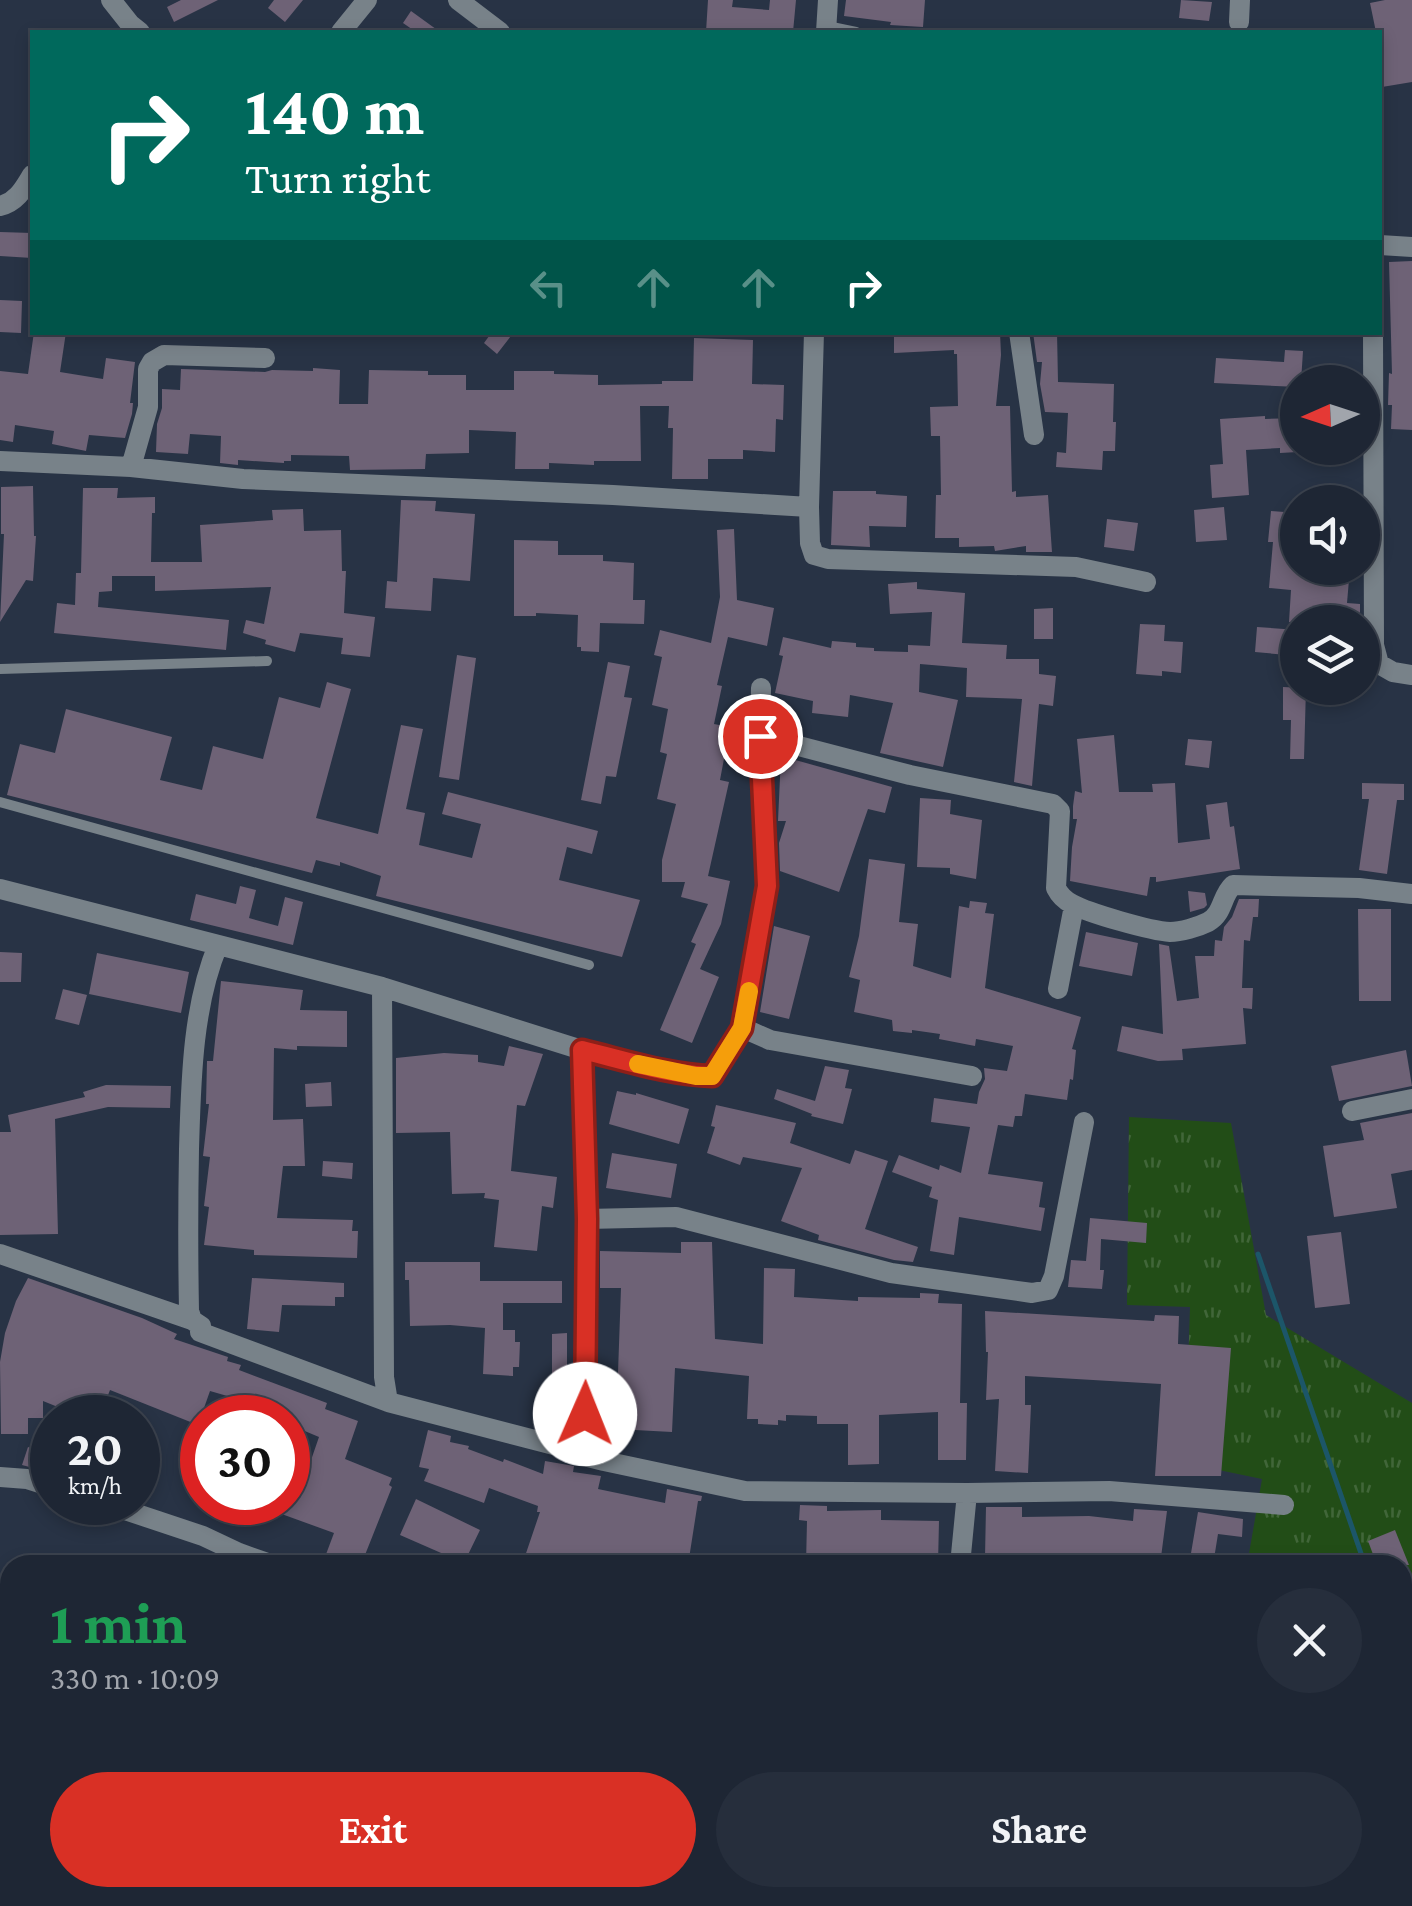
<!DOCTYPE html>
<html lang="en">
<head>
<meta charset="utf-8">
<style>
	:root { --surface:#1e2634; --page:#262e3c; --text:#f1f3f6; --muted:#a1a5ac; --line:#3c434f; --accent:#d93025 }
	body { margin:0; font-family:"Crimson Pro",serif; background:var(--page); color:var(--text); height:100vh; display:flex; flex-direction:column; font-size:38px; white-space:nowrap }
	* { box-sizing:border-box; margin:0 }
	p { font-size:32px; color:var(--muted) }
	.icon { flex:none; width:55px; height:55px; fill:none; stroke:currentColor; stroke-width:2; stroke-linecap:round; stroke-linejoin:round }
	.map { position:relative; flex:1; overflow:hidden }
	.panel { position:absolute; left:0px; top:1555px; width:1412px; height:352px; display:flex; flex-direction:column; background:var(--surface); border-radius:30px 30px 0 0; box-shadow:0 5px 15px #0003,0 0 0 2px var(--line) }
	.panel>* { flex:none }
	.hud { position:absolute; left:30px; top:30px; width:1352px; height:305px; border-radius:0px; box-shadow:0 5px 15px #0003,0 0 0 2px var(--line); background:#00695c; color:#fff; overflow:hidden }
	.needle { width:65px; rotate:267deg }
	.tools { position:absolute; left:1280px; top:365px; display:grid; gap:20px }
	.tools a { display:grid; place-items:center; width:100px; height:100px; border-radius:50%; background:var(--surface); box-shadow:0 5px 15px #0003,0 0 0 2px var(--line); font-size:50px }
	.speed { position:absolute; left:30px; top:1395px; display:flex; gap:20px; font-size:50px; font-weight:700; text-align:center }
	.speed>* { display:grid; place-content:center; width:130px; height:130px; border-radius:50%; background:var(--surface); box-shadow:0 5px 15px #0003,0 0 0 2px var(--line); line-height:1 }
	.speed small { font-size:25px; font-weight:400 }
	.speed .limit { border:15px solid #d22; background:#fff; color:#111 }
	.pin { position:absolute; display:grid; place-items:center; width:85px; height:85px; color:#fff; margin:-42px; border:5px solid #fff; border-radius:50%; box-shadow:0 2px 10px #0007 }
	.me { position:absolute; width:110px; margin:-55px; rotate:1deg; stroke-linejoin:round; filter:drop-shadow(0 0 8px #0008) }
	.turn { display:flex; align-items:center; gap:35px; height:210px; padding:0 50px; font-size:45px }
	.turn .icon { width:130px; height:130px; stroke-width:2.5 }
	.turn b { display:block; font-size:70px; line-height:85px }
	.lanes { display:flex; align-items:center; height:95px; padding:0 50px; background:#0003; justify-content:center; gap:50px; direction:ltr }
	.lanes .off { opacity:.35 }
	.round { display:grid; place-items:center; flex:none; width:105px; height:105px; border-radius:52px; background:var(--page) }
	.headline { display:flex; align-items:center; justify-content:space-between; height:170px; padding:0 50px }
	h1 { font-size:60px; font-weight:700; line-height:75px; color:#1e9e55 }
	.button { display:flex; gap:20px; margin-top:auto; padding:20px 50px }
	.button a { flex:1; height:115px; border-radius:60px; background:var(--accent); color:#fff; font-size:40px; font-weight:700; line-height:115px; text-align:center }
	.button a+a { background:var(--page); color:var(--text) }
	.map>svg:first-child { display:block }
	.grass { fill:url(#grass-tufts) }
	.lines { fill:none; stroke-linecap:round; stroke-linejoin:round }
	.stream { stroke:#1c5669; stroke-width:5 }
	.building { fill:#6e6276 }
	.lane { stroke:#788289; stroke-width:10 }
	.street { stroke:#788289; stroke-width:20 }
	.secondary { stroke:#9eafba; stroke-width:20 }
	.route-casing { stroke:#8d1f18; stroke-width:25 }
	.route { stroke:#d93025; stroke-width:18 }
	.slow { stroke:#f59e0b; stroke-width:18 }
</style>
</head>
<body>
<div class="map">
<svg width="1412" height="1906" viewBox="0 0 1412 1906">
	<defs>
		<pattern id="grass-tufts" width="24" height="20" patternUnits="userSpaceOnUse" patternTransform="scale(2.5)"><rect width="24" height="20" fill="#224d17"/><path d="M3 7l-1-3M5 7V3M7 7l1-3M15 17l-1-3M17 17v-4M19 17l1-3" fill="none" stroke="#416639"/></pattern>
	</defs>
	<rect width="100%" height="100%" fill="#283345"/>
	<path class="grass" d="M1129,1117L1231,1123L1266,1315L1412,1403V1906H1259L1252,1898H1402V1565H1247L1262,1479L1185,1463L1190,1307L1127,1305Z"/>
	<g class="lines">
		<path class="stream" d="M1258,1254L1365,1565
			M1402,1663L1412,1686"/>
	</g>
	<path class="building" d="M181,0H218L174,22L167,7Z
		M274,0H303L285,22L268,8Z
		M708,0H733L732,7L769,10L770,0H796L793,32H706Z
		M846,0H925L923,27L890,25L891,22L844,16Z
		M1181,0L1212,2L1209,21L1179,18Z
		M1385,0H1412V82L1382,87L1380,32H1376L1370,3Z
		M411,11L440,32H416L403,23Z
		M0,232L32,233V258L0,256Z
		M1412,261V430L1391,429L1392,405H1388L1389,373L1392,374L1389,262Z
		M0,300L22,301L21,333L0,332Z
		M34,332H66L60,372L103,379L106,358L135,362L130,403H133L132,414L125,438L89,435L86,451L52,444L54,431L15,425L13,442L0,440V371L28,374Z
		M492,332H514L497,354L484,343Z
		M894,332H1000L1001,355L996,406H1010L1012,492L1016,491V497L1048,495L1052,552H1026V546L995,551L994,546L959,547V538H935L936,495H941L940,436H931L930,407L958,406L957,354H954V350L894,353Z
		M1033,332H1057L1058,382L1114,384L1113,422H1116L1115,451H1103L1102,470L1056,467L1057,452L1066,453L1068,413L1045,412L1040,384L1042,362H1037Z
		M694,338L753,340L752,384L784,385L783,420L776,419L775,452L743,450V459H708V479H672L673,428H668L669,406H640L641,461H594V465L549,463V469H515L516,432L469,430V453L426,454L425,469L350,470L349,456L291,455V461H284V463L238,460V465L220,463L221,436L190,434L188,454L156,452L157,424L162,408V389L180,390L181,369L265,372L272,370L313,371V368L340,370L339,404H368L369,370L428,371V375H466V390H514V371H554V374L598,375V385L662,384V381H693Z
		M1285,350L1303,351L1301,382H1298V387L1214,383L1216,358L1284,362Z
		M1265,416V419L1298,418V452L1280,453V448L1246,450L1249,495L1212,498L1210,465L1223,464L1220,419Z
		M33,486L34,536H36L33,581L26,580L0,622L4,534H1V487Z
		M83,488H118L117,498L155,497V513H152L151,562H202L200,525L273,520L272,510L303,509L304,531L341,530L342,571H346L344,613L375,617L370,657L341,654L343,638L300,633L295,652L265,644L266,640L243,633L246,620L264,624L271,587L155,591V576H112V591L99,592L98,607L229,620L226,650L54,633L57,603L75,605L76,573H81Z
		M833,491H876V494L907,496L906,527L869,526L870,547L831,545Z
		M401,500L436,501L435,511L475,514L470,581L433,578L431,611L385,608L387,581L397,582Z
		M1224,507L1227,540L1196,542L1194,510Z
		M1271,511L1298,513V568H1350L1347,603L1360,604V622H1289L1291,590L1269,588L1273,542H1268Z
		M1107,519L1138,523L1134,551L1104,547Z
		M734,529L737,600L774,608L767,646L728,637L717,685L722,686L714,724L730,727L720,780L729,782L708,876L730,881L721,924L700,969L719,977L692,1043L660,1030L696,944L691,942L708,904L681,897L685,882H662V860L676,804L657,799L667,754L660,752L668,709L652,705L662,657L654,655L660,630L711,643L720,597L717,530Z
		M514,540L558,541V555H603V561L634,563L633,600H645L644,624L600,623L599,652L581,651V647H577L578,615L536,613V616H514Z
		M917,582V589L965,593L962,643L1007,645L1006,659H1039V674L1056,676L1053,706L1039,704L1032,786L1014,782L1022,699L966,697L967,668L920,664L919,692L958,700L943,767L880,753L893,703L850,695L848,717L812,713L813,701L775,693L783,656L779,655L783,637L831,648L832,641L856,643V647L874,648V651L908,652V645L930,646L932,612L890,614L888,584Z
		M1053,608V639H1034V609Z
		M1140,624L1165,625L1164,641L1183,642L1181,673L1162,671V676L1136,674Z
		M1257,627L1298,630V656L1255,652Z
		M457,655L476,658L459,780L439,777Z
		M608,662L630,666L624,697L632,698L616,777L606,776L601,804L581,800Z
		M327,682L351,689L316,818L378,834L401,725L423,729L406,809L425,813L419,845L472,858L481,824L442,814L448,792L598,831L592,854L567,847L559,880L640,900L622,957L376,896L381,876L340,862V866L316,860L312,873L7,795L20,744L55,753L66,709L172,737L160,780L202,790L213,746L263,759L279,697L320,708Z
		M1283,687L1306,688L1304,759H1290L1291,720H1283Z
		M1114,735L1119,792H1153L1152,784L1175,783L1178,843L1210,839L1206,805L1227,802L1230,827L1234,826L1240,869L1156,882V877H1150L1147,896L1070,881L1072,847L1077,819H1073V806L1075,791L1082,793L1077,739Z
		M1188,739L1212,741L1209,768L1185,765Z
		M781,756L892,787L885,813L868,809L839,892L780,871L779,843L786,821H778Z
		M1362,783L1404,784V800H1397L1387,874L1359,870L1369,799H1362Z
		M920,798L951,800L950,814L982,820L976,879L950,874V868L917,867Z
		M869,859L905,864L899,922L918,924L913,966L951,978L959,906L969,908L970,901L987,903L985,913L994,914L985,988L1081,1017L1072,1049L1076,1050L1073,1080L1070,1079L1067,1100L1025,1094L1022,1116H1015L1013,1127L998,1125L988,1174L1043,1182L1039,1207L1045,1208L1041,1231L959,1217L954,1255L930,1251L938,1200L929,1197L932,1187L892,1172L899,1155L939,1170L940,1165L961,1173L970,1127L931,1122L934,1098L977,1104L979,1092L985,1079L984,1068L1007,1071L1013,1046L976,1039L975,1046L939,1039L940,1034L912,1030V1033L893,1031L892,1020L854,1012L860,980L849,977L859,936Z
		M240,886L256,890L249,918L278,926L285,897L303,902L293,945L190,920L196,894L236,904Z
		M1188,891L1205,893L1207,905L1204,908L1190,912Z
		M1239,899H1259L1258,917H1253L1250,941L1244,940L1242,988H1253L1252,1009L1243,1008L1246,1044L1182,1049L1183,1060L1158,1061L1117,1051L1122,1026L1163,1034L1159,944L1169,946L1177,1001L1199,998L1195,956H1214L1215,940L1222,941L1224,927L1232,917Z
		M1358,909H1391V1001H1359Z
		M774,926L810,936L789,1019L760,1012Z
		M1086,932L1138,943L1132,976L1079,966Z
		M0,952L22,953L21,982H0Z
		M97,953L189,972L181,1013L89,994Z
		M221,981L303,990L300,1010L347,1011V1047L297,1046V1050L274,1048L273,1120L303,1119L305,1166H283L277,1218L353,1220L352,1231H358L357,1258L254,1255V1250L204,1245L209,1207L204,1206L210,1157L203,1156L209,1104H206L207,1061H213Z
		M63,989L87,995L79,1025L55,1019Z
		M509,1046L543,1054L525,1106L517,1105L511,1171L557,1177L553,1208L542,1206L537,1251L494,1247L499,1200L484,1198L485,1193L452,1194L450,1132L396,1133V1058L444,1053L478,1055V1062L504,1066Z
		M1406,1050L1412,1086L1339,1101L1331,1066Z
		M825,1066L849,1070L845,1088L852,1089L843,1124L811,1116L812,1114L774,1099L777,1089L815,1101Z
		M331,1082L332,1106L306,1107L305,1084Z
		M106,1085L171,1086L170,1108L108,1107L55,1119L58,1234L0,1235V1132H11L8,1115L85,1097L83,1092Z
		M617,1091L636,1095V1093L689,1109L679,1144L609,1124Z
		M716,1105L796,1123L790,1143L850,1164L855,1150L888,1161L865,1229L918,1247L913,1262L894,1260L818,1240L819,1235L781,1221L802,1168L743,1157L740,1165L707,1153L715,1127L711,1126Z
		M1412,1113V1170L1391,1174L1397,1208L1334,1217L1323,1146L1364,1140L1360,1123Z
		M612,1153L677,1164L671,1198L606,1188Z
		M323,1161L353,1163L352,1179L322,1176Z
		M1090,1218L1147,1223L1146,1243L1101,1239L1100,1270H1104L1102,1289L1068,1287L1071,1260L1086,1261Z
		M1341,1232L1350,1304L1315,1308L1307,1236Z
		M681,1242H712L715,1339L763,1344L764,1268L795,1269L794,1297L858,1301V1297L920,1298V1293L939,1294L938,1303L962,1304L960,1403H967L966,1460H938V1412L879,1415V1464L848,1465V1424H817V1416L786,1415V1421L778,1420V1425L758,1424V1419H747L749,1376L675,1368L672,1432L616,1429L621,1288H600V1251L681,1253Z
		M405,1262H480V1281H562V1303H503V1330H515V1342H520L519,1367H513V1376L483,1374L485,1328L450,1325L410,1326L409,1280H405Z
		M28,1278L142,1318L177,1334L174,1339L228,1357L227,1361L241,1365L239,1370L327,1403L325,1409L358,1421L345,1459L392,1478L389,1485L392,1487L361,1565H322L334,1533L254,1504L288,1502V1455L310,1463L319,1437L288,1424V1418H276L247,1406L248,1402L210,1391L198,1425L110,1390L99,1418H85L43,1401V1418H28V1434H1L0,1362L5,1333L16,1301Z
		M252,1278L344,1283V1297H335V1306L282,1305L279,1332L247,1329Z
		M985,1311L1154,1321L1155,1315L1179,1316L1178,1344L1231,1348L1221,1476H1155L1161,1384L1025,1376V1405H1031L1028,1473L995,1471L999,1399L986,1400L988,1352H986Z
		M567,1333V1375L552,1374V1334Z
		M200,1427H202V1476L186,1470Z
		M428,1430L451,1436L450,1442L469,1446L468,1449L503,1462L504,1459L543,1474L545,1461L574,1466L573,1472L601,1476L598,1489L665,1503L667,1489L702,1496L701,1501H698L688,1565H522L540,1512H537L538,1506L489,1488L484,1503L424,1481L429,1469L419,1467Z
		M143,1445L161,1451L143,1502L138,1500V1461Z
		M28,1447L52,1455V1473L22,1465Z
		M416,1499L480,1530L463,1565H444L448,1556L400,1535Z
		M800,1505L827,1506V1511L881,1510V1520L939,1521L938,1565H863L862,1562L806,1565L807,1521L799,1520Z
		M986,1507H1022V1517L1089,1516L1133,1521L1134,1509L1167,1511L1160,1565L1112,1561L1111,1565H1083V1563L1033,1562V1558L985,1557Z
		M1198,1512L1243,1519L1242,1537L1218,1534L1213,1565H1189Z
		M1395,1530L1409,1565H1377L1368,1541Z"/>
	<g class="lines">
		<path class="lane" d="M827,26L856,32
			M0,669L267,661
			M0,802L589,965"/>
		<path class="street" d="M111,0L130,24L140,32
			M458,0L500,32
			M1239,22L1240,0
			M341,32L367,0
			M826,32L828,0
			M0,206C17,202 24,188 32,175
			M1380,245L1412,247
			M814,332L809,507L810,543L814,555L828,559L1076,567L1146,582
			M1019,332L1034,435
			M1373,332L1374,645L1379,664L1393,672L1412,675
			M0,461L131,467L243,479L613,495L809,507
			M131,467L148,407V369L152,362L164,355L265,358
			M760,736L910,775L1053,804L1060,811L1056,888C1060,896 1064,900 1072,904C1088,913 1151,931 1170,932C1181,932 1198,927 1208,922C1224,913 1221,896 1233,885L1359,888L1412,894
			M0,889L382,987L582,1050L696,1076H712L743,1028L767,887L760,736L761,688
			M382,987L384,1377L388,1402
			M1058,989L1074,906
			M743,1028L770,1040L972,1076
			M582,1050L587,1219L585,1453
			M1352,1111L1412,1099
			M587,1219L676,1217L891,1273L1032,1293L1048,1290L1054,1276L1084,1122
			M0,1254L192,1320L201,1326L200,1332L388,1402L585,1453L588,1457L604,1461L745,1491L967,1493L1109,1491L1284,1505
			M192,1320L189,1311C188,1257 188,1203 189,1149C191,1083 192,1007 218,945
			M0,1477L27,1479L52,1487
			M101,1502L203,1536L239,1553L273,1565
			M960,1565L967,1493
			M0,1791H10
			M0,1895L10,1888
			M822,1898L835,1906
			M385,1899L407,1906
			M1038,1906L1041,1898"/>
		<path class="secondary" d="M0,1616L10,1710
			M33,1898L34,1906"/>
	</g>
	<g class="lines">
		<defs>
			<path id="route" d="M585,1414L587,1219L582,1050C624,1060 669,1075 712,1076L742,1028L767,886L760,736"/>
		</defs>
		<use href="#route" class="route-casing"/>
		<use href="#route" class="route"/>
		<path class="slow" d="M638,1064L696,1076H712L742,1028L749,991"/>
	</g>
</svg>
<div class="tools">
<a><svg class="needle" viewBox="-14 -14 28 28"><path d="M0-13l5 13h-10z" fill="#e53935"/><path d="M0 13l5-13h-10z" fill="#a1a5ac"/></svg></a>
<a><svg class="icon" aria-label="sound" viewBox="0 0 24 24"><path d="M4 9h4l5-4v14l-5-4H4zM17 9q2 3 0 6"/></svg></a>
<a><svg class="icon" aria-label="layers" viewBox="0 0 24 24"><path d="M12 4l9 5-9 5-9-5zM3 14l9 5 9-5"/></svg></a>
</div>
<div class="speed"><div>20<small>km/h</small></div><div class="limit">30</div></div>
<div class="pin" style="left:760px;top:736px;background:#d93025"><svg class="icon" aria-label="arrive" viewBox="0 0 24 24"><path d="M6 21V4h12l-3 4 3 4H6"/></svg></div>
<svg class="me" style="left:585px;top:1414px" viewBox="-20 -20 40 40"><circle r="19" fill="#fff"/><path d="M0-13L10 11 0 6-10 11z" fill="#d93025"/></svg>
<div class="hud">
<div class="turn"><svg class="icon" aria-label="right" viewBox="0 0 24 24"><path d="M7 20v-9h11M14 6l5 5-5 5"/></svg><div><b>140 m</b>Turn right</div></div>
<div class="lanes"><svg class="icon off" aria-label="left" viewBox="0 0 24 24"><path d="M17 20v-9H6M10 6l-5 5 5 5"/></svg><svg class="icon off" aria-label="ahead" viewBox="0 0 24 24"><path d="M12 20V5M6 11l6-6 6 6"/></svg><svg class="icon off" aria-label="ahead" viewBox="0 0 24 24"><path d="M12 20V5M6 11l6-6 6 6"/></svg><svg class="icon" aria-label="right" viewBox="0 0 24 24"><path d="M7 20v-9h11M14 6l5 5-5 5"/></svg></div>
</div>
<section class="panel">
<div class="headline"><div><h1>1 min</h1><p>330 m · 10:09</p></div><a class="round"><svg class="icon" aria-label="close" viewBox="0 0 24 24"><path d="M6 6l12 12M18 6L6 18"/></svg></a></div>
<div class="button"><a>Exit</a><a>Share</a></div>
</section>
</div>
</body>
</html>
